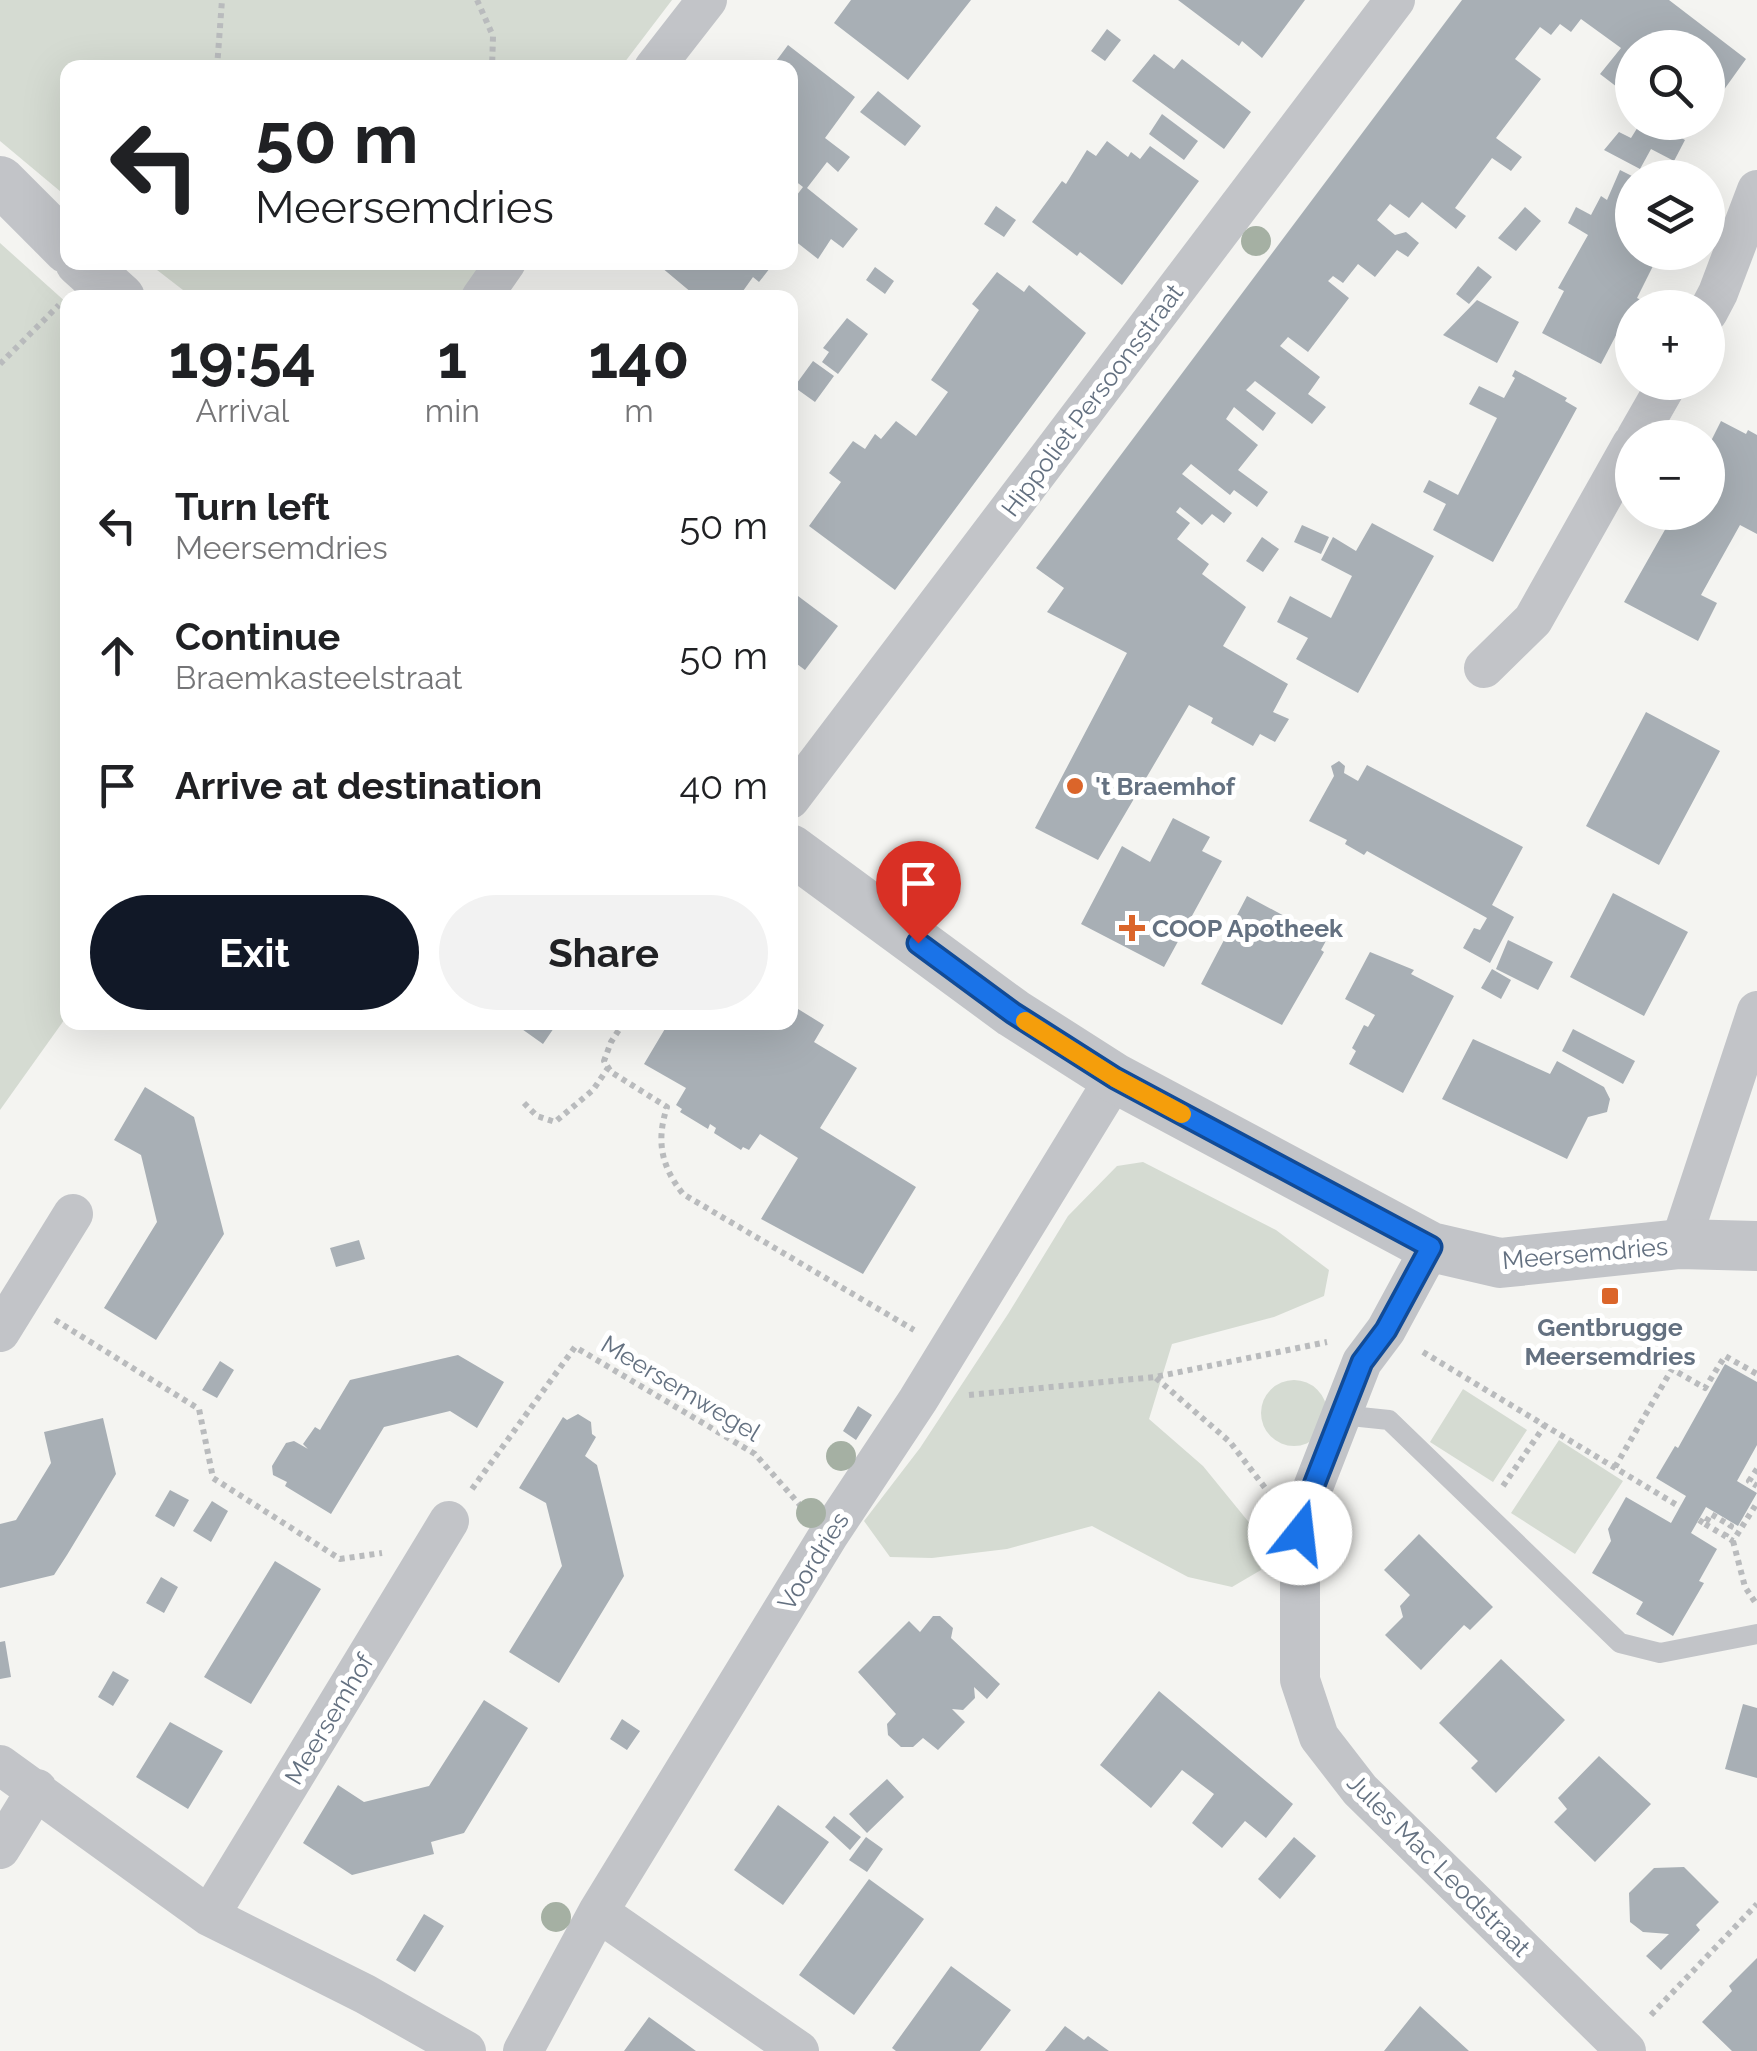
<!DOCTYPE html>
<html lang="en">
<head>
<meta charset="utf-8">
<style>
	:root { --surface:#fff; --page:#f2f2f2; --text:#202124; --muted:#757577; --accent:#111827 }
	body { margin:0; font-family:Raleway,sans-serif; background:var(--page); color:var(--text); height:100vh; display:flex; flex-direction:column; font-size:38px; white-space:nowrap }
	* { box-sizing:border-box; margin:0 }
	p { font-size:32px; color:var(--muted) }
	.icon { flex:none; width:55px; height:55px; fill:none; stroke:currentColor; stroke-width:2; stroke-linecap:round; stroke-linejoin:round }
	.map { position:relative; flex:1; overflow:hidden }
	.panel { position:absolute; left:60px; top:290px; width:738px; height:740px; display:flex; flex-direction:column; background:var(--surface); border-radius:20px; box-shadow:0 10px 40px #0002 }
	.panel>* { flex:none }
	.top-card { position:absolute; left:60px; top:60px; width:738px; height:210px; border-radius:20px; box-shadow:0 10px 40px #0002; background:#fff; color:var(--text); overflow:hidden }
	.fabs { position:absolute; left:1615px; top:30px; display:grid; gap:20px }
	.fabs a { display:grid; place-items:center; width:110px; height:110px; border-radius:50%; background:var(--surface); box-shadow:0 10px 40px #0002; font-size:50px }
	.pin { position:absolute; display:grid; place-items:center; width:85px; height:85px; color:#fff; margin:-102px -42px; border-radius:50% 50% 50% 0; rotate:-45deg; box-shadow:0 0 10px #0007 }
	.pin .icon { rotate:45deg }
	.me { position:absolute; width:110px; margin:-55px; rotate:16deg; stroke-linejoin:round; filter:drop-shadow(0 0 8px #0008) }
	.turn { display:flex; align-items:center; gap:35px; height:210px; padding:0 30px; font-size:45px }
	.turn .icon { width:130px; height:130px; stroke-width:2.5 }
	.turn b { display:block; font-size:70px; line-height:85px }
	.eta { display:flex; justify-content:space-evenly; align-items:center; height:170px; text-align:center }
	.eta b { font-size:60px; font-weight:700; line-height:70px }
	.cta { display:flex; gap:20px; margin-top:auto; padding:20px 30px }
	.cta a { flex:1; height:115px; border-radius:60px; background:var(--accent); color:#fff; font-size:40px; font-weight:700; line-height:115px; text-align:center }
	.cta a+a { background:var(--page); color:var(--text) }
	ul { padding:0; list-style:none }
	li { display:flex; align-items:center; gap:30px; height:130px; padding:0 30px }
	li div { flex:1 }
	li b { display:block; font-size:38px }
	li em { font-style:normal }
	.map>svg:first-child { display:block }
	.green { fill:#d5dbd2 }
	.building { fill:#a8afb5 }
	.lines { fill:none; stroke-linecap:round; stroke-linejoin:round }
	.path { stroke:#b9bbbd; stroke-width:6; stroke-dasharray:5 5; stroke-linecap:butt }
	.service { stroke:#c2c4c8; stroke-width:20 }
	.minor { stroke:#c2c4c8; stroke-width:40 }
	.tertiary { stroke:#c2c4c8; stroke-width:50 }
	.tree { fill:#a5b0a3 }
	.route-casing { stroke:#114b97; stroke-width:25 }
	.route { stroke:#1a73e8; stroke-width:18 }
	.slow { stroke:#f59e0b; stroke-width:18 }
	.poi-dot { fill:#db652a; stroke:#fff; stroke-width:4 }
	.labels { text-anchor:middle; stroke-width:10; stroke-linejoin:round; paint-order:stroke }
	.street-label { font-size:25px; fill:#647181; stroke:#fff }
	.poi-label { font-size:25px; font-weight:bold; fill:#647181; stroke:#fff; text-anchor:start }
</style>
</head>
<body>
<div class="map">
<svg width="1757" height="2051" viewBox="0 0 1757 2051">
	<rect width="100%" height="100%" fill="#f4f4f1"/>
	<path class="green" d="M0,0H672L621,67L68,68L67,197L0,141Z
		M0,243L68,304L67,1016L0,1110Z
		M148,263H483L458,298L192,297Z
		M1143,1162L1276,1230L1329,1270L1324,1296L1274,1317L1172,1344L1149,1419L1203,1466L1256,1531L1261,1570L1232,1587L1188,1577L1092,1526L1007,1549L932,1558L890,1557L864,1521L920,1448L1008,1314L1068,1216L1117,1166Z
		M1261 1413a33 33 0 1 1 66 0a33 33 0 1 1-66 0Z
		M1463,1389L1527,1430L1493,1482L1430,1442Z
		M1559,1440L1623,1481L1575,1554L1511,1513Z"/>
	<path class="building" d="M851,0H971L908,80L834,23Z
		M1178,0H1305L1262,58L1242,41L1239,46Z
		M1462,0H1669L1746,59L1708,112V48H1632V66L1617,87L1600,74L1621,48L1581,19L1571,32L1560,24L1551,35L1540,27L1515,59L1541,79L1496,138L1522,157L1511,171L1492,158L1455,208L1466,216L1456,229L1422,202L1409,218L1390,204L1377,220L1395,235L1406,232L1419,243L1408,257L1397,250L1375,277L1358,264L1343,283L1333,276L1328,281L1349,298L1308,352L1288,337L1280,346L1320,377L1308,394L1326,407L1312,424L1255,381L1246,390L1276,413L1263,431L1234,407L1226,419L1258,445L1238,470L1268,492L1257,507L1234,490L1230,495L1191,464L1182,474L1232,513L1224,523L1212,514L1202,525L1180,507L1176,512L1190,523L1177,539L1209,564L1202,574L1246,607L1223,646L1288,684L1273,712L1289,719L1275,742L1260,734L1253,746L1211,723L1213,718L1189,705L1098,860L1035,828L1127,653L1047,612L1064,588L1036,568Z
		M1107,29L1121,40L1105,61L1091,51Z
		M788,45L855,97L825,138L850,157L838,172L827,162L807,188L858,229L843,248L831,239L818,259L790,237V204L803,187L790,177V68H771Z
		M1154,54L1174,69L1182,59L1251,112L1224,149L1132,81Z
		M878,91L921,126L905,146L860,112Z
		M1162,114L1198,141L1184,160L1149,134Z
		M1641,122H1652L1685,140L1674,161L1651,149L1640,169L1604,150L1619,132L1631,138Z
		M1107,141L1128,157L1131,152L1140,159L1150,146L1199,181L1122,285L1080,252L1077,256L1032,222L1062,181L1066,184L1087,150L1096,156Z
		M1620,170L1632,176V252H1660L1637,298L1641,300L1637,308H1632L1628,325L1623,322L1601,364L1542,333L1564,291L1558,288L1588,235L1568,223L1576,207L1591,215L1601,196L1607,200Z
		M996,206L1016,220L1004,237L984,224Z
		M1525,207L1541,221L1516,251L1498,238Z
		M655,262H762L770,268L759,282L753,277L738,298H698Z
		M1478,266L1492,277L1469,304L1456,294Z
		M875,267L894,281L885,294L866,280Z
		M997,272L1024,292L1029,285L1086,333L895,590L809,526L841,482L829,473L853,441L865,449L875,434L881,439L896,421L916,436L948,392L931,380L979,310L972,304Z
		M1477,300L1519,322L1497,363L1443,335Z
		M847,318L868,334L838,374L822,362L829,352L823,348Z
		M813,361L834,376L815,402L794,387Z
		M1515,370L1567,398L1565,401L1577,408L1493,562L1433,530L1446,504L1423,492L1429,480L1458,495L1497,418L1469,404L1479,386L1504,398L1515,378L1512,376Z
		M1721,421L1746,434L1748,430L1757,435V534L1740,525L1721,559L1701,595L1717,603L1698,641L1624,602L1675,512H1708V447Z
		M1372,523L1434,556L1358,693L1296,659L1308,638L1277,622L1290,596L1331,618L1352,576L1321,560L1333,537L1356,551Z
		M1302,525L1329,537L1321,554L1294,542Z
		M1262,537L1279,549L1263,572L1246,561Z
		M790,590L838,626L805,670L797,664L790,673Z
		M1646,712L1720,751L1659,865L1586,826Z
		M1339,761L1345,766L1344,773L1358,781L1367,765L1523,847L1492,905L1514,917L1490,963L1463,948L1474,928L1480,930L1487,918L1367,851L1364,855L1345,844L1347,840L1309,821L1334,776L1331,766Z
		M1173,818L1210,837L1202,851L1222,861L1164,967L1081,924L1122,846L1150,862Z
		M1613,893L1688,932L1644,1016L1570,977Z
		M1247,896L1327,939L1321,950L1324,952L1282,1025L1201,984Z
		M1508,940L1553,962L1538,990L1496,969Z
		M1370,952L1414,970L1411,974L1454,996L1403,1093L1349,1064L1356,1051L1352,1048L1364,1025L1368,1027L1375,1015L1345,999Z
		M1492,969L1511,980L1501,999L1481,988Z
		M790,1004L824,1025L814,1042L857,1068L820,1128L916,1187L863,1274L761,1219L798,1158L760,1134L749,1150L743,1147L741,1150L714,1133L716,1128L710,1124L708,1129L680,1112L682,1109L676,1105L686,1088L644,1064L669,1022H790Z
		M512,1022H558L543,1044Z
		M1573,1029L1635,1061L1623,1084L1562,1051Z
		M1473,1039L1550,1074L1557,1061L1604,1087L1610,1099L1607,1112L1588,1117L1567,1159L1442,1099Z
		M145,1087L194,1117L224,1234L156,1340L104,1308L157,1222L141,1155L114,1140Z
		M359,1240L365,1259L336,1267L330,1248Z
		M458,1355L504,1382L477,1428L450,1411L384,1427L331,1514L285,1486L287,1482L273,1475L272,1466L286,1443L294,1441L308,1449L303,1444L315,1427L320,1430L350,1380Z
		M220,1361L234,1370L217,1398L202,1390Z
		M1725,1364L1757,1382V1445L1737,1481L1757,1493L1738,1526L1706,1507L1691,1533L1717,1549L1699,1581L1704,1583L1673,1636L1636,1614L1643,1602L1592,1573L1611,1541L1608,1529L1626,1497L1671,1523L1686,1496L1656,1478L1675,1446L1678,1448Z
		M858,1406L872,1415L856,1440L843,1431Z
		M578,1414L591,1422L592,1434L596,1437L585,1456L597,1465L624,1576L559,1683L509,1652L562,1566L546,1503L519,1488L563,1417L567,1420Z
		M103,1418L116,1474L67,1555L54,1575L0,1588V1524L16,1520L51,1463L44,1432Z
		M170,1490L189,1500L174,1527L155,1516Z
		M212,1501L228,1511L211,1542L193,1531Z
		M1419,1534L1493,1607L1470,1630L1464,1625L1421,1670L1385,1635L1403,1617L1400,1606L1410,1595L1384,1570Z
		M275,1561L321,1589L251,1704L204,1677Z
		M161,1577L178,1587L164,1613L146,1603Z
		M933,1616H940L953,1628L951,1638L1000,1684L987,1699L974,1687L975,1698L963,1710L952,1709L965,1722L938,1750L923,1738L913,1747H901L888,1735L887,1724L896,1714L858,1672L909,1621L920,1632Z
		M5,1641L11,1677L0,1679V1642Z
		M1501,1659L1565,1720L1496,1793L1471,1768L1478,1761L1439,1723Z
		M113,1671L129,1680L113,1706L98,1697Z
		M1159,1691L1293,1804L1266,1838L1245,1821L1222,1848L1192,1823L1214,1794L1182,1770L1151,1808L1100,1765Z
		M484,1700L528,1728L464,1833L431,1842L434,1854L352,1875L303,1843L338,1785L364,1802L429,1786Z
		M1743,1704L1757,1708V1778L1725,1769Z
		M622,1719L640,1731L627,1750L610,1739Z
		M170,1722L223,1751L188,1809L136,1777Z
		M1599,1756L1651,1804L1595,1862L1554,1822L1567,1809L1558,1798Z
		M887,1779L904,1797L867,1833L849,1814Z
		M778,1805L829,1842L783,1905L734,1870Z
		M834,1816L861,1837L850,1850L825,1827Z
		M866,1837L883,1849L867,1872L849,1860Z
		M1294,1837L1316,1856L1280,1899L1258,1879Z
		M1684,1867L1719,1902L1696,1925L1700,1930L1661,1970L1646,1956L1669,1934L1643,1932L1630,1922L1629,1893L1654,1868Z
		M869,1879L924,1919L854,2015L799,1975Z
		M424,1914L444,1926L415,1972L396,1960Z
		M1757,1958V2051H1732L1702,2022L1732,1991L1729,1986Z
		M951,1966L1011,2010L980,2051H896L892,2048Z
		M1420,2006L1469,2051H1384Z
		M649,2017L696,2051H624Z
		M1065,2026L1084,2040L1088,2036L1109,2051H1045Z"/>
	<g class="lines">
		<path class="path" d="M477,0L493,36L492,68
			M217,68L222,0
			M0,364L59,305
			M624,1022L611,1042L604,1061L611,1072L667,1107C656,1141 661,1166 683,1194L914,1330
			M524,1103L537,1116L555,1122L593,1090L608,1068
			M55,1320L199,1409L213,1478L340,1559L382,1553
			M1423,1352L1680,1507
			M1156,1378L1230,1442L1269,1493
			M969,1395L1155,1377L1327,1342
			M1615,1467L1672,1369L1705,1388L1725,1356L1757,1374
			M1757,1469L1749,1481L1757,1486
			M1503,1486L1545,1425
			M472,1489L575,1347L755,1454L800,1505
			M1699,1520L1705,1524L1711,1514L1731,1526L1725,1536L1733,1541L1757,1503
			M1705,1524L1725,1536
			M1733,1541L1745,1587L1757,1605
			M1651,2015L1757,1904"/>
		<path class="service" d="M1341,1415L1389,1420L1620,1643L1660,1653L1757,1634"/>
		<path class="minor" d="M654,68L707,0
			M481,298L506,262
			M1708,312L1718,293L1757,190
			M1636,438L1668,382
			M1484,668L1533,620L1632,444
			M790,799L1395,0
			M1680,1244L1757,1011
			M1431,1247L1386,1330L1362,1362L1312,1490L1300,1533V1680L1319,1737L1360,1790L1626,2051
			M0,1332L73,1214
			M0,1765L209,1916L365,1994L466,2051
			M0,1849L37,1789
			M598,1912L799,2051
			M209,1916L449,1521
			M523,2051L598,1912L828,1536L918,1400L1115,1078"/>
		<path class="tertiary" d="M0,181L68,249
			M80,262L120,298
			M790,849L1013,1013L1115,1078L1431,1247L1500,1263L1680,1244L1757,1246"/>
	</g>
	<g class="tree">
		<circle cx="1256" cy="241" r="15"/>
		<circle cx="841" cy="1456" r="15"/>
		<circle cx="811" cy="1513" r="15"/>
		<circle cx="556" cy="1917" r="15"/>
	</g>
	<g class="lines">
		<defs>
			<path id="route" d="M918,943L1013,1013L1115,1078L1431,1247L1386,1330L1362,1362L1312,1490L1300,1533"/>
		</defs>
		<use href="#route" class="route-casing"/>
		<use href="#route" class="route"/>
		<path class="slow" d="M1025,1021L1115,1078L1182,1114"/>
	</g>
	<g class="poi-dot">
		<circle cx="1075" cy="786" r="10"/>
		<path d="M1127 913h10v10h10v10h-10v10h-10v-10h-10v-10h10z"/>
		<rect x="1600" y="1286" width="20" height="20" rx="5"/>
	</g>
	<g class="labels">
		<g class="street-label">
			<text transform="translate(1092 400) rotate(-53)" y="9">Hippoliet Persoonsstraat</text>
			<text transform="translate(1585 1253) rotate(-5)" y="9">Meersemdries</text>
			<text transform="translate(681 1388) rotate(31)" y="9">Meersemwegel</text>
			<text transform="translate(813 1561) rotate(-58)" y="9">Voordries</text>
			<text transform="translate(329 1719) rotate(-59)" y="9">Meersemhof</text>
			<text transform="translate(1439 1865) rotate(45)" y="9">Jules Mac Leodstraat</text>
		</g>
		<g class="poi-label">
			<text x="1095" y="795">'t Braemhof</text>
			<text x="1152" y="937">COOP Apotheek</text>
			<text x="1610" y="1336" text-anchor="middle">Gentbrugge<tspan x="1610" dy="29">Meersemdries</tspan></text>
		</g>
	</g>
</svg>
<div class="fabs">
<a><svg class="icon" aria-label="search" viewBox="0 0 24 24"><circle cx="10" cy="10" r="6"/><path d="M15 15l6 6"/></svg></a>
<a><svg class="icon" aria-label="layers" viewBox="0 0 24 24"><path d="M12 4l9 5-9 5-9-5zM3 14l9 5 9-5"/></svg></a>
<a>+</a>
<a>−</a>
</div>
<div class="pin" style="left:918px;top:943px;background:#d93025"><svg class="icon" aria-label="arrive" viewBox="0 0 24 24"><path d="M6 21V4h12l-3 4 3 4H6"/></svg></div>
<svg class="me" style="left:1300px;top:1533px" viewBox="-20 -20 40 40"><circle r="19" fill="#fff"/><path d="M0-13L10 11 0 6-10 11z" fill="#1a73e8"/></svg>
<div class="top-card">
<div class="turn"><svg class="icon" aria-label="left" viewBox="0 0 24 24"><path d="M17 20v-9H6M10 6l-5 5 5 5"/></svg><div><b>50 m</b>Meersemdries</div></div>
</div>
<section class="panel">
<div class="eta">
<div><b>19:54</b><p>Arrival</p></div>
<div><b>1</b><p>min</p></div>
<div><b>140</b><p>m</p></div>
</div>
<ul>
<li><svg class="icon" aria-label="left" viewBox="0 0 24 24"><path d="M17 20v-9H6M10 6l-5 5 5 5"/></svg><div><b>Turn left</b><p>Meersemdries</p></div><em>50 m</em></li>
<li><svg class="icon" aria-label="ahead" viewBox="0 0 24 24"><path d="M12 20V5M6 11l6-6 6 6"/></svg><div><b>Continue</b><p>Braemkasteelstraat</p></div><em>50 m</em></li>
<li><svg class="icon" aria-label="arrive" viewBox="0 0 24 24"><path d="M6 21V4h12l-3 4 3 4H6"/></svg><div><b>Arrive at destination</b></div><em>40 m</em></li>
</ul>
<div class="cta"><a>Exit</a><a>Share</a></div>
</section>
</div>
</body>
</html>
